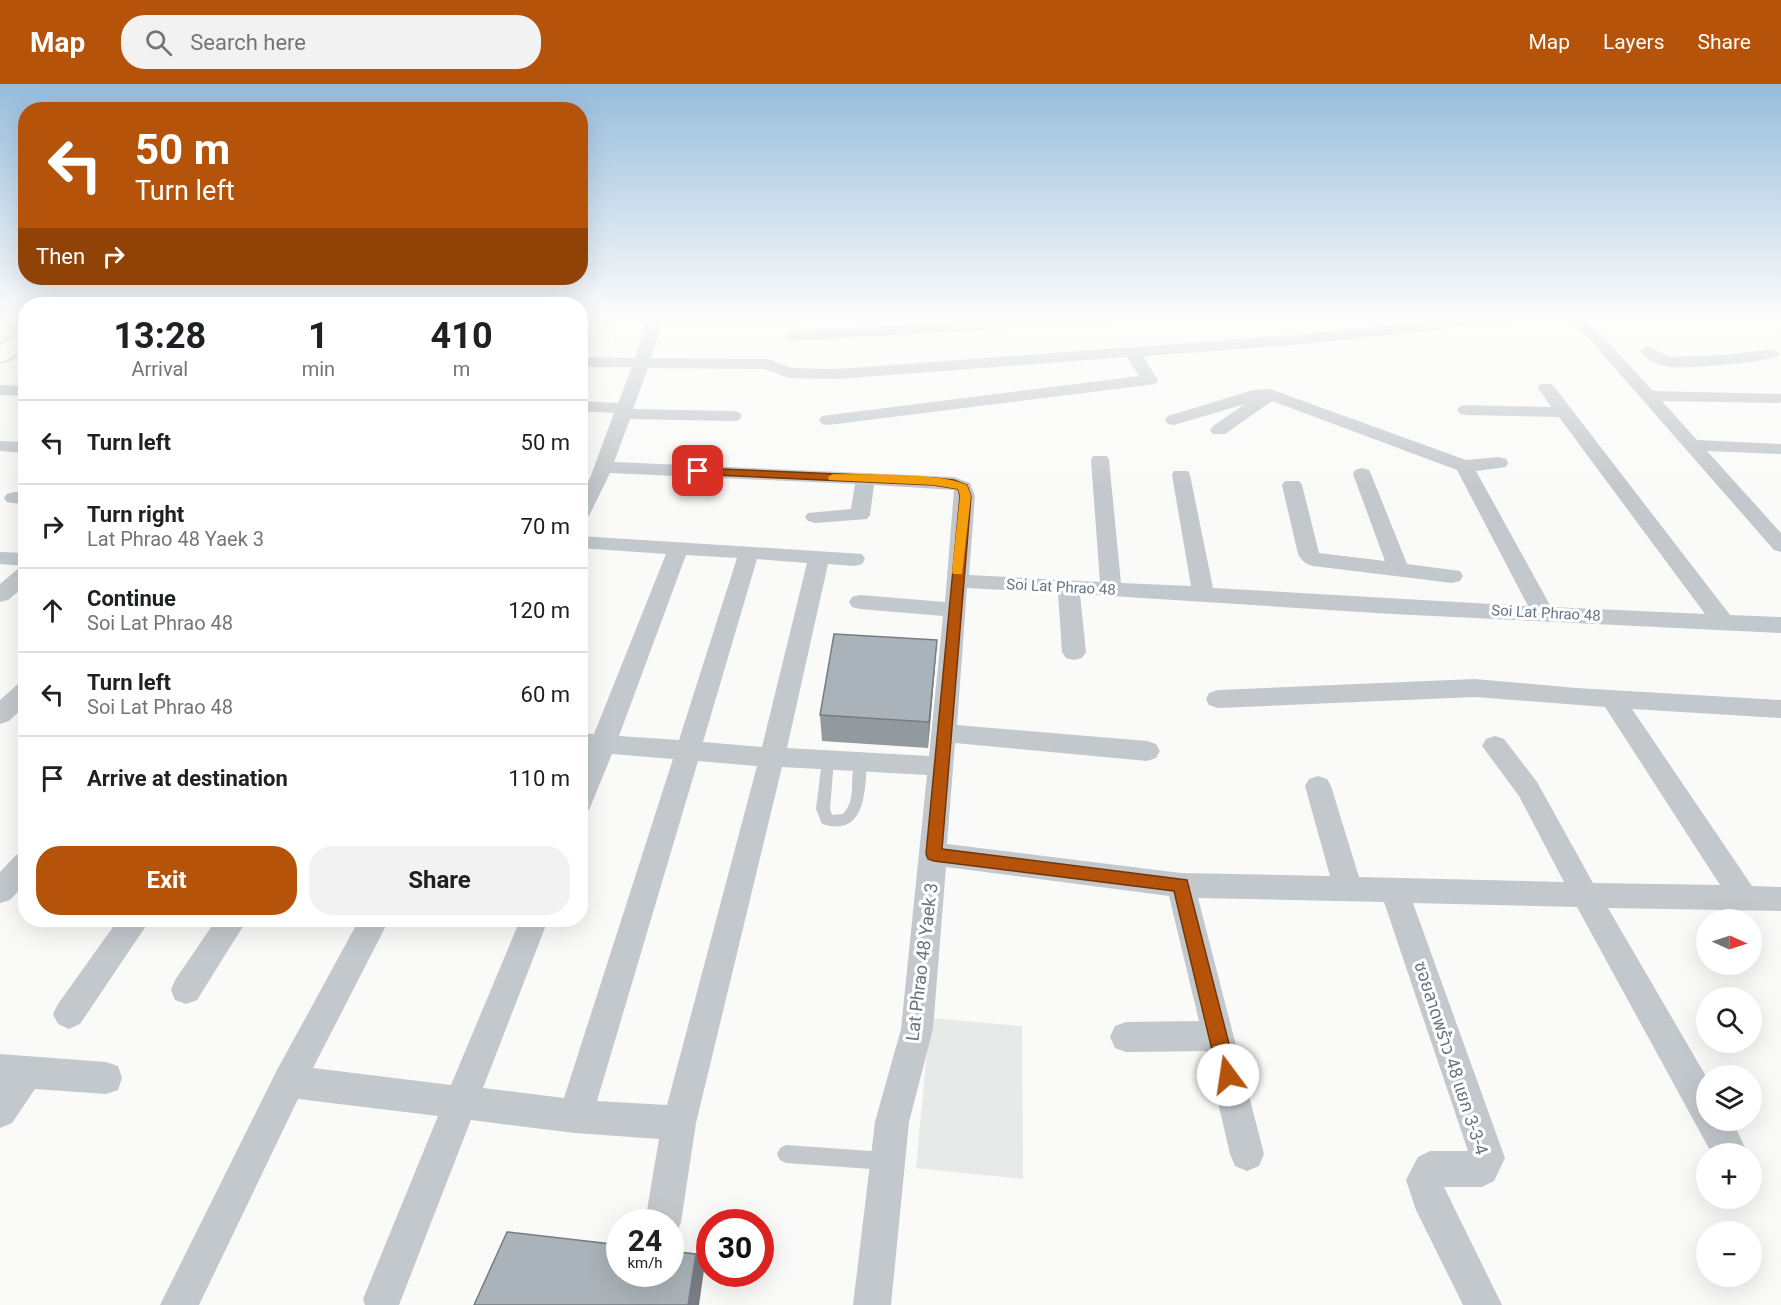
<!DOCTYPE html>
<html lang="en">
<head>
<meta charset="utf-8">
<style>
	:root { --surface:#fff; --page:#f2f2f2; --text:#202124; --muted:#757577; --line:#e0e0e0; --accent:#b45309 }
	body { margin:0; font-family:Roboto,"Noto Sans Thai",sans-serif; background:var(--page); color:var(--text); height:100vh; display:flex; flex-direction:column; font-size:22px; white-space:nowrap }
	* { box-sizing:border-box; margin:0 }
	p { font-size:20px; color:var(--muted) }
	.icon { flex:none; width:33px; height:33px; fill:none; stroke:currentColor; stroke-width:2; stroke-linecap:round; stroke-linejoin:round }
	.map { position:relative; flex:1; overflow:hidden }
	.side { position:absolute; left:18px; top:213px; width:570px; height:630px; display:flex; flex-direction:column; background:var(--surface); border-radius:24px; box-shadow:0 6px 24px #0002 }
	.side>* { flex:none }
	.hud { position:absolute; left:18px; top:18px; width:570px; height:183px; border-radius:24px; box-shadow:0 6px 24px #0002; background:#b45309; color:#fff; overflow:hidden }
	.needle { width:39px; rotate:93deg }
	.fabs { position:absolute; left:1696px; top:825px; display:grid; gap:12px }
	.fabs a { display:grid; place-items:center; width:66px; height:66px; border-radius:50%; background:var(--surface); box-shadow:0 6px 24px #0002; font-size:30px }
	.speed { position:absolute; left:606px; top:1125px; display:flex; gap:12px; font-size:30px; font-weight:700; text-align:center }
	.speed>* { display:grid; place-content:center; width:78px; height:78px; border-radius:50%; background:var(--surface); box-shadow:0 6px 24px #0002; line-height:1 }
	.speed small { font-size:15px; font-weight:400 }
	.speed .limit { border:9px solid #d22; background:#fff; color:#111 }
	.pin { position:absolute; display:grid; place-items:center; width:51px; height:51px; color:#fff; margin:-26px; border-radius:12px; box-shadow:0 3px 9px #0006 }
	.me { position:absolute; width:66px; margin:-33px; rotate:346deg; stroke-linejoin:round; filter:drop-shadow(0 0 4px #0008) }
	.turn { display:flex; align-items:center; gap:21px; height:126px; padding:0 18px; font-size:27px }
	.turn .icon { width:78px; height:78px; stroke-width:2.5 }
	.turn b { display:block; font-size:42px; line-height:51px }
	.then { display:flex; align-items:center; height:57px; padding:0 18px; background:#0003; gap:12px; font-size:22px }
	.eta { display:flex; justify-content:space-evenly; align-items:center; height:102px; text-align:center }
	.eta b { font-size:36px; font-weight:700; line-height:42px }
	.cta { display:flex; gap:12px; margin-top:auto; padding:12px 18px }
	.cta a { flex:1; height:69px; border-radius:24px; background:var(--accent); color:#fff; font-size:24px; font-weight:700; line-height:69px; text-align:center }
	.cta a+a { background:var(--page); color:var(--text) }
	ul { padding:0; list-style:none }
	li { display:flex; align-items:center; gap:18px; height:84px; padding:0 18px; border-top:2px solid var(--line) }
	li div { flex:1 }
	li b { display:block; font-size:22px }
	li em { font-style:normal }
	header { display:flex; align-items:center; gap:36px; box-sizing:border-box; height:84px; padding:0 30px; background:var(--accent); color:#fff }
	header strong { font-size:28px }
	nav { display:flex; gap:33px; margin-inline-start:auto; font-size:21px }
	.search { width:420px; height:54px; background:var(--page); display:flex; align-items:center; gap:15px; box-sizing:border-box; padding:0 21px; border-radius:24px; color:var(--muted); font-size:22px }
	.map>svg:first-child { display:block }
	.built { fill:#e8e9e9 }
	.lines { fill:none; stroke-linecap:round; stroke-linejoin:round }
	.secondary-casing { stroke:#b3babf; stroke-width:3 }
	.lane { fill:#c3c8cc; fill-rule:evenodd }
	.street { fill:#c3c8cc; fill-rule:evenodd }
	.secondary { fill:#fff; fill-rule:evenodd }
	.wall { fill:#929a9f }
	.shaded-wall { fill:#777d82 }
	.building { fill:#aab3b9; stroke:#777d82; stroke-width:1.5 }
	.route { fill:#b45309; stroke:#753606; stroke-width:1.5 }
	.slow { fill:#f59e0b }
	.labels { text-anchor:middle; stroke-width:6; stroke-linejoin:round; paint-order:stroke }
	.street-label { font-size:15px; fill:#657683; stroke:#fff }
	.near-street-label { font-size:18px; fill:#657683; stroke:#fff }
</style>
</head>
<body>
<header>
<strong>Map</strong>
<div class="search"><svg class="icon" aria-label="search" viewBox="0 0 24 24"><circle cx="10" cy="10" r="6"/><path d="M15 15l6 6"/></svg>Search here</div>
<nav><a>Map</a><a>Layers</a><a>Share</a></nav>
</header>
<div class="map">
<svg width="1781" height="1221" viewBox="0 0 1781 1221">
	<rect width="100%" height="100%" fill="#fafaf8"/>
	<path class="built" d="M930,934L1022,942L1023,1095L916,1084Z"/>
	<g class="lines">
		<defs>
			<path id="secondary" d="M26,247V263L8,276L0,278V261L18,248Z"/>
		</defs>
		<use href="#secondary" class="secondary-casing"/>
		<path class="lane" d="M828,671L833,673L834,676L830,725L832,731L843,730C858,714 848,693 856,675H866L867,678C865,706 866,754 822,740L816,725L822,676L823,673Z
			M786,1061L885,1068L891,1071L894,1077L891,1083L885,1086L786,1079L780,1076L777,1070L780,1064Z"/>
		<path class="street" d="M580,232H804L806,235L803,238L798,240L662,238L651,274L768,275L792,284L837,285L1295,251L1476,232H1526L1518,237L1295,261L1143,272L1158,296L1156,300L828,341L822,340L819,336L822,332L1139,292L1127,273L837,295L789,294L765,285L648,284L633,325L733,327L739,328L742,332L739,336L733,337L630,335L614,378L954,393L970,399L975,412L969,491L1100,498L1091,376L1093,372H1107L1109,376L1121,499L1191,502L1172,391L1174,387H1188L1190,391L1213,504L1528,522L1457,386L1272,317L1225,350H1213L1210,346L1213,342L1245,320L1174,341L1168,340L1165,336L1168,332L1253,306L1270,305L1466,376L1499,373L1506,375L1508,379L1506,383L1476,387L1551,523L1705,530L1559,333L1466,331L1460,330L1457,326L1460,322L1466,321L1551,323L1538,304L1540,300H1552L1730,531L1781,533V549L1392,530L1080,510L1086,568L1082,574L1074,576L1066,574L1062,568L1058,509L967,504L957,641L1147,657L1156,660L1160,667L1156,674L1147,677L955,659L947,760L1181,789L1330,792L1305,702L1309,695L1318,692L1327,695L1331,702L1359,793L1564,798L1519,712L1482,662L1486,655L1495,652L1504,655L1537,698L1593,799L1720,801L1605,623L1475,613L1218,624L1209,621L1206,615L1209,609L1218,606L1475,595L1576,604L1781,616V634L1632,625L1752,802L1781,803V827L1608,824L1707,994V1036H1732L1748,1070H1712L1577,823L1413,819L1505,1074L1494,1097L1482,1103H1444L1502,1221H1463L1416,1126L1406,1096L1418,1073L1430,1067H1468L1384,818L1198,814L1264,1070L1259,1082L1247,1087L1235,1082L1230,1070L1206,967L1126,968L1115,964L1110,953L1115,942L1126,938L1199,937L1169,812L946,783L933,945L909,1038L891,1221H853L875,1038L901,945L927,691L782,683L696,1039L681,1138L676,1151L670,1153V1138H645L659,1055L575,1049L471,1036L399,1221H365L363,1215L438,1032L298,1015L199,1221H160L277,986L359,836H389L313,984L451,1001L520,836H548L483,1004L564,1014L673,675L612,670L589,726L580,729V684L587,668L580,667V649L594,650L666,470L580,464V452L862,470L865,475L862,480L855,482L828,480L787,664L929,672L943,532L860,525L852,523L849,518L852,513L860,511L945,518L954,406L874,401L870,431L867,435L815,439L808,437L805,433L808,429L851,425L855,400L610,389L590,430L587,434L580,436V411L590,394L614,329L580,327V317L618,319L632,283H580V273L635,274L646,238H580ZM686,471L737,474L679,656L619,652ZM757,475L807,479L762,663L703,658ZM698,677L757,682L667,1021L597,1017Z
			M1054,232H1139L1131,237L792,257L784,252L792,247Z
			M1560,232H1578L1595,244L1653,307L1781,310V318L1777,319L1662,317L1697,356L1781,360V370L1707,367L1781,449V468L1774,466L1585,250Z
			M1648,262L1669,273L1723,271L1772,265L1780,270C1772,279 1684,285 1668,283C1657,281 1647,276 1640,267Z
			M0,301L26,302V312L0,311Z
			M0,357L26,358V369L0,367Z
			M1362,384L1369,386L1371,390L1407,480L1460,487L1463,492L1460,497L1452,499L1313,482C1305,480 1302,477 1298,470L1282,401L1285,397H1299L1302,401L1319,469L1385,477L1353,390L1355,386Z
			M14,408L26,409V421L7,418L4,414L7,410Z
			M0,468L26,469V501L8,516L0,518V500L19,484L25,482L0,480Z
			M26,598V621L9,637L0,640V616L18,600Z
			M26,767V799L10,816L0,819V788L16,771Z
			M118,836H150L80,940L69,945L58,940L53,930L58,920Z
			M216,836H247L197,916L186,920L175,916L171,906L175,896Z
			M0,970L106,978L118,982L122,994L118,1006L106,1010L35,1005L12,1039L0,1044Z"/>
		<use href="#secondary" class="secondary"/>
	</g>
	<path class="wall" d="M935,582L928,664L822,657L820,631Z"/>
	<path class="shaded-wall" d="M580,389L584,401L580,406Z
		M937,556L935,582L928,664L929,638Z
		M696,1170L704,1186L699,1221H688Z"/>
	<path class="building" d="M834,550L937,556L929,638L820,631Z
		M507,1148L620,1161V1190H670V1167L696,1170L688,1221H474Z"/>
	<linearGradient id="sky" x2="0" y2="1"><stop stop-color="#96bcdc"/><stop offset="0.58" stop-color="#fdfdfc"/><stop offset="1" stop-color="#fdfdfc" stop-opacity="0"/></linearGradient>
	<rect width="1781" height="403" fill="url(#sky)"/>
	<path class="route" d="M698,384L933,394L954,396L967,401L971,412L942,765L1187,796L1237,991L1234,998L1228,1000L1221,998L1218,991L1174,807L934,777L928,775L926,770L960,412L958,405L933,401L694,390V385Z"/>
	<path class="slow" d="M833,390C867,391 938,388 967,401L971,412L962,490H953L952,488L960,412L958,405L933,401L829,396L828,393Z"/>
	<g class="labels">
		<g class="street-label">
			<text transform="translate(1061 503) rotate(3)" y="5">Soi Lat Phrao 48</text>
			<text transform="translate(1546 529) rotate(3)" y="5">Soi Lat Phrao 48</text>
		</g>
		<g class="near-street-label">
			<text transform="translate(922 878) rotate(-83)" y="6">Lat Phrao 48 Yaek 3</text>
			<text transform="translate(1451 974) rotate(72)" y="6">ซอยลาดพร้าว 48 แยก 3-3-4</text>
		</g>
	</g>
</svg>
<div class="fabs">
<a><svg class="needle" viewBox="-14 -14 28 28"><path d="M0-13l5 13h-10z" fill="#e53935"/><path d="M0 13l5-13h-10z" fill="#757577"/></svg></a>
<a><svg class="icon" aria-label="search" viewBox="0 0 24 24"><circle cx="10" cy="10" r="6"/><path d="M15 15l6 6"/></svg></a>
<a><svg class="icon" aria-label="layers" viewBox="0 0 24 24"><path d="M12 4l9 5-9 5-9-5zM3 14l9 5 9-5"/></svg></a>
<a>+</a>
<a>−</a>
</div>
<div class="speed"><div>24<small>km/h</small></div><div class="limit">30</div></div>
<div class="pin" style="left:698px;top:387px;background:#d93025"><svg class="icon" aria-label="arrive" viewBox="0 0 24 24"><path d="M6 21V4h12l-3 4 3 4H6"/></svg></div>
<svg class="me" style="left:1228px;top:991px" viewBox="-20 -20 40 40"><circle r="19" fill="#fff"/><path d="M0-13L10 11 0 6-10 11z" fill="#b45309"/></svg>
<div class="hud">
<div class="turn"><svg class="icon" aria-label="left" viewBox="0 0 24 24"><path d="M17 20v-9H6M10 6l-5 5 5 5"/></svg><div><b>50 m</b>Turn left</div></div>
<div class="then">Then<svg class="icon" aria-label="right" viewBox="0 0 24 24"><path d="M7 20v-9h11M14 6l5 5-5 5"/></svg></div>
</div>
<section class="side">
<div class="eta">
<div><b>13:28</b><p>Arrival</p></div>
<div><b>1</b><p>min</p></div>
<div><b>410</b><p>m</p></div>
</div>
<ul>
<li><svg class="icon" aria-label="left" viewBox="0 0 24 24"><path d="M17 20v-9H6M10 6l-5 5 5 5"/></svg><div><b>Turn left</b></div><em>50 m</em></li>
<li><svg class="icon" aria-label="right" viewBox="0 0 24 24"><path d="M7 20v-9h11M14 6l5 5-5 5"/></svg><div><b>Turn right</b><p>Lat Phrao 48 Yaek 3</p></div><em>70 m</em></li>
<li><svg class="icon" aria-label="ahead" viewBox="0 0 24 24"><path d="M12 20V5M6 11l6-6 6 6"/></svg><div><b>Continue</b><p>Soi Lat Phrao 48</p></div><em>120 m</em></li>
<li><svg class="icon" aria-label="left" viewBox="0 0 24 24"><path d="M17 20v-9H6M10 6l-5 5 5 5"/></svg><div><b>Turn left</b><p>Soi Lat Phrao 48</p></div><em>60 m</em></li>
<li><svg class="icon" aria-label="arrive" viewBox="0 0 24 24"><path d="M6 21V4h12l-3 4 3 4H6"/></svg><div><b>Arrive at destination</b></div><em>110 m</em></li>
</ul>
<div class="cta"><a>Exit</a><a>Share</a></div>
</section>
</div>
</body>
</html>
